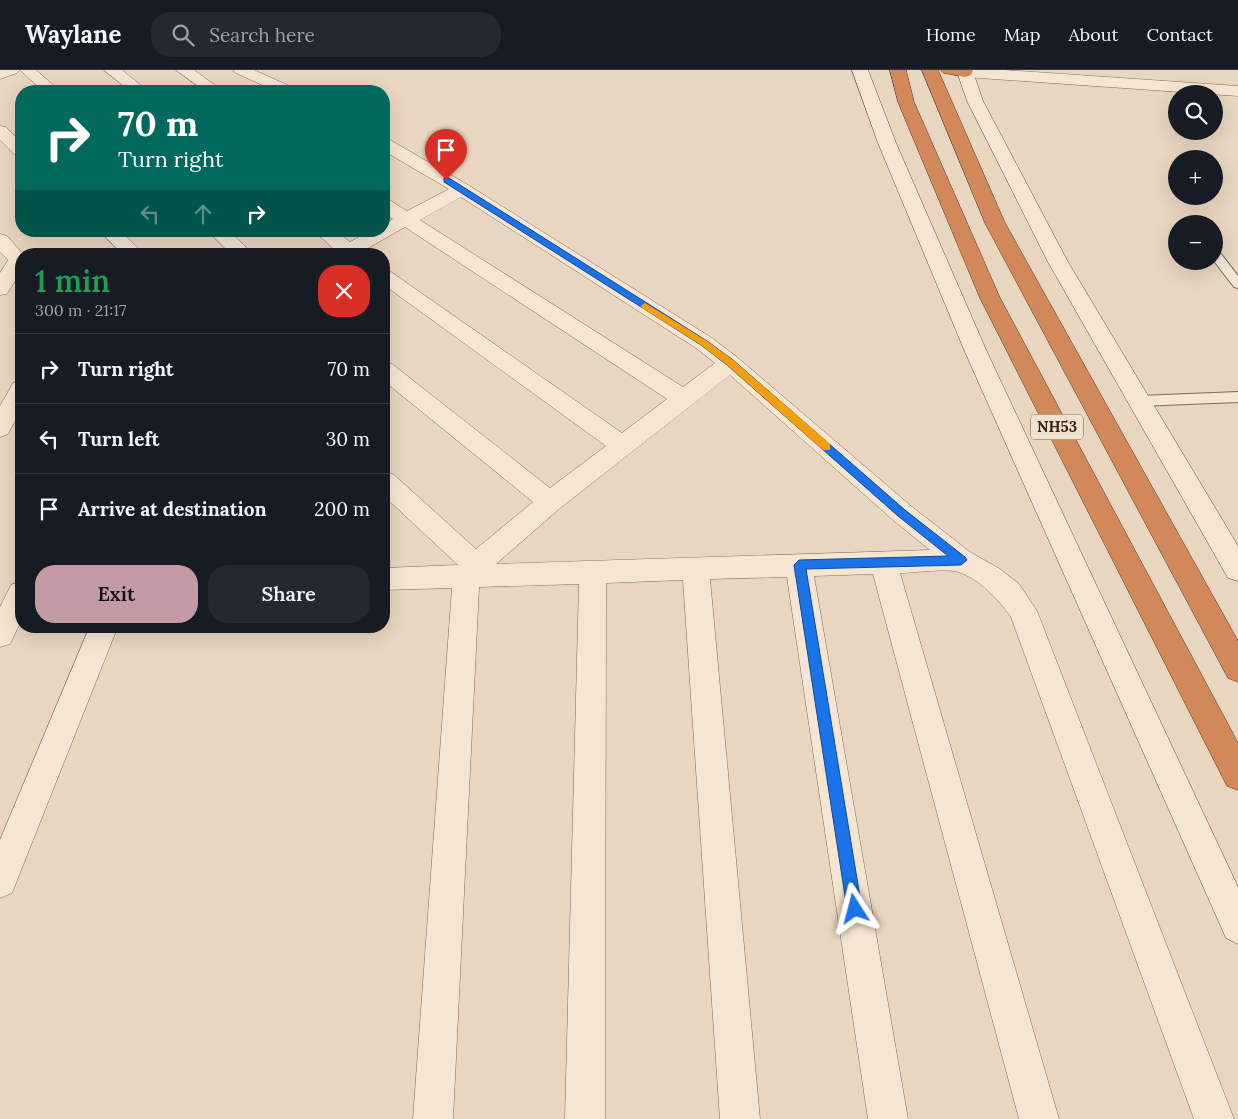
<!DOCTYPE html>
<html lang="en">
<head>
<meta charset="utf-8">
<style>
	:root { --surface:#171b24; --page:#242831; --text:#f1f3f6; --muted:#9ea1a6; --line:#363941; --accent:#c39ba4 }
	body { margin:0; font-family:Lora,serif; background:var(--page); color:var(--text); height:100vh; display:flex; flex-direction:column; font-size:19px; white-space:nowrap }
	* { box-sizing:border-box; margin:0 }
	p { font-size:16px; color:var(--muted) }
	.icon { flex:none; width:28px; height:28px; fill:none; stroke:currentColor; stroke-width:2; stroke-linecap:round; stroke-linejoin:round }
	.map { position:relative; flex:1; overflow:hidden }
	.details { position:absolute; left:15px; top:178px; width:375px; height:385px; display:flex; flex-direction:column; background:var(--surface); border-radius:20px; box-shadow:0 5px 20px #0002 }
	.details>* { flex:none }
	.banner { position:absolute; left:15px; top:15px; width:375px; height:152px; border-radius:20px; box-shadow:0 5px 20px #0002; background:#00695c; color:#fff; overflow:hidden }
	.buttons { position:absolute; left:1168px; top:15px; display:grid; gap:10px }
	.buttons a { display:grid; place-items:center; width:55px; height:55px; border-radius:50%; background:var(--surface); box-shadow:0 5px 20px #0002; font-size:25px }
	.pin { position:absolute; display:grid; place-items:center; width:42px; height:42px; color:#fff; margin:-51px -21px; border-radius:50% 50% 50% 0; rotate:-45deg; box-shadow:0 0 5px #0007 }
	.pin .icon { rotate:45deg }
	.me { position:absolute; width:55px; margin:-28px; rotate:351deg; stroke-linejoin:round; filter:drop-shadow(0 0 4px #0008) }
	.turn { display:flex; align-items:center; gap:18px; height:105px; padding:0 20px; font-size:22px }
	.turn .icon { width:65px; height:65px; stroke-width:2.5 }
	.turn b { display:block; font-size:35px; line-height:42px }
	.lanes { display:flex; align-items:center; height:48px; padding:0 20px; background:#0003; justify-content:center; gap:25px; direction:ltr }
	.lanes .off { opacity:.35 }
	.round { display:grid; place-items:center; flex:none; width:52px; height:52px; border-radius:20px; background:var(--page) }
	.overview { display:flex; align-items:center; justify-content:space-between; height:85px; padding:0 20px }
	h1 { font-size:30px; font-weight:600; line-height:38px; color:#1e9e55 }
	.button { display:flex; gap:10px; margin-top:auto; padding:10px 20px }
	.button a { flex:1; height:58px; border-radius:20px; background:var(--accent); color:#111; font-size:20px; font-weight:600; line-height:58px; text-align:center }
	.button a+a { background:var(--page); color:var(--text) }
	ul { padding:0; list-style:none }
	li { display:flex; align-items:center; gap:15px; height:70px; padding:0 20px; border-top:1px solid var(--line) }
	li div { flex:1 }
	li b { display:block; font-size:19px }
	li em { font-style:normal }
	header { display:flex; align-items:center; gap:30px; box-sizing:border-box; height:70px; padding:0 25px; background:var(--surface); border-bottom:1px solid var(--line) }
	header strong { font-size:24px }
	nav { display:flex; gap:28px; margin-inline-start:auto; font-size:18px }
	.search { width:350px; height:45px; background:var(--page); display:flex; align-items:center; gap:12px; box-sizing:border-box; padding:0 18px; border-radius:20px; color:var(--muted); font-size:19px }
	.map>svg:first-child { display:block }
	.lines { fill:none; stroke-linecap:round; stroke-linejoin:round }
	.lane-casing { stroke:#80685a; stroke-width:2 }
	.street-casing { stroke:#80685a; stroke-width:1 }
	.secondary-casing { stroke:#624a3d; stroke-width:1 }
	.highway-casing { stroke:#4e382e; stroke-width:1 }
	.lane { fill:#f5e5d3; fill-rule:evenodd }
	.street { fill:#f5e5d3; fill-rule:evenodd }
	.secondary { fill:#f5e5d3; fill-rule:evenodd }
	.highway { fill:#d28858; fill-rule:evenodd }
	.route { fill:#1a73e8; stroke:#114b97 }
	.slow { fill:#f59e0b }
	.labels { text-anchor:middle; stroke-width:5; stroke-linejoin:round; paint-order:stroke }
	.shield { fill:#f1e2cf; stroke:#6b5c52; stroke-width:1 }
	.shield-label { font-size:15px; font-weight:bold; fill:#31231d }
</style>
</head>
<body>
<header>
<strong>Waylane</strong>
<div class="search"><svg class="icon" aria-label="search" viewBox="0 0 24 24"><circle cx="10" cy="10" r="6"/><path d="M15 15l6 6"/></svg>Search here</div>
<nav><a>Home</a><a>Map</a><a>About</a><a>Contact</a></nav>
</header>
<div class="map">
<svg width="1238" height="1049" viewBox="0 0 1238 1049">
	<rect width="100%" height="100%" fill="#e9d6c0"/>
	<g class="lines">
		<defs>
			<path id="lane" d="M1214,180H1218L1238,206V218L1234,217L1214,191Z
				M1238,322V332L1139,336L1134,334L1132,331L1134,328L1139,326Z"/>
			<path id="street" d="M0,0H36L60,21H43L20,0L17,3L0,9Z
				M104,0H122L148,21H130Z
				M176,0H194L223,21H205Z
				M233,0H254L294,18L296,21H275L236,3Z
				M959,0H1004L1238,16V26L965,7L959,5L957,2Z
				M0,56L6,57L21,72V86L15,85L0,70Z
				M384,69L390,70L468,115L712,268L738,288L911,436L970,482L1000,499L1019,514L1037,541L1234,1049H1194L1011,547C998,529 980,509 958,502C948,498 912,503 900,503L1059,1049H1019L873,504L814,506L908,1049H868L787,507L710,509L760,1049H720L683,510L606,513L605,1049H565L579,514L479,517L453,1049H413L452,518L384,520V498L458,495L384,426V402L393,404L476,479L533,432L384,311V291L392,294L550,418L606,376L384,215V200L391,202L622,363L667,329L405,157L361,182L363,184H332L335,180L314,161H336L350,172L370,161H384V154L393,149L384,143V129L391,131L407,141L449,119L384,81ZM461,127L696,278L715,293L683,317L420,150ZM730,305L893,450L930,480L496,494L559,439Z
				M100,161H121L144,184H122Z
				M208,161H229L253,184H231Z
				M0,164L7,166L23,184H21V201L7,224L0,225V203L8,190L0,182Z
				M21,311V340L8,364L0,367V336L13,313Z
				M21,511V551L10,574L0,577V537L11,515Z
				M90,556H118L12,823L0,828V770Z"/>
			<path id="secondary" d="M852,0H868L896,73L987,282L1238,817V874L1226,868L965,282L878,73Z
				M959,0H971L973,2L983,31L1068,192L1238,476V511L1228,508L1048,192L967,31L957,2Z"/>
			<path id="highway" d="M890,0H906L914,32L1000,228L1238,673V720L1227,716L980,228L898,32Z
				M922,0H938L1005,153L1238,571V612L1228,608L985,153Z
				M941,0H973L971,5L965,7L944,3Z"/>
		</defs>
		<use href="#lane" class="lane-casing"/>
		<use href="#street" class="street-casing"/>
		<use href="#secondary" class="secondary-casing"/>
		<use href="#highway" class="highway-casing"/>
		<use href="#lane" class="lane"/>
		<use href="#street" class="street"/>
		<use href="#secondary" class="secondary"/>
		<use href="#highway" class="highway"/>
	</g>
	<path class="route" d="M444,108H449L707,271L733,290L905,440L965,487L967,490L961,495L806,499L862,839L860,844L855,846L850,844L847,839L794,495L799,490L948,486L898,446L727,295L701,275L444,112Z"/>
	<path class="slow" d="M645,233L707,271L733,290L830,374V380H823L727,295L701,275L642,238L641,236Z"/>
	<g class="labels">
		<rect class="shield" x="1031" y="344.5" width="52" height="25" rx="4"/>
		<g class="shield-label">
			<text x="1057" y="362">NH53</text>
		</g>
	</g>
</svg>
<div class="buttons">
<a><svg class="icon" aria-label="search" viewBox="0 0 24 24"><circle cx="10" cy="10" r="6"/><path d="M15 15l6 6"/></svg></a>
<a>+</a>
<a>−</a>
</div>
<div class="pin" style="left:446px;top:110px;background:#d93025"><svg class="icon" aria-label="arrive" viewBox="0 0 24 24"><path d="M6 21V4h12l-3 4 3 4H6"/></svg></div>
<svg class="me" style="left:855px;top:839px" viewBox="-20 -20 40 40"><path d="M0-17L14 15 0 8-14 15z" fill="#1a73e8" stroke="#fff" stroke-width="4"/></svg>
<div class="banner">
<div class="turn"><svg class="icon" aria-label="right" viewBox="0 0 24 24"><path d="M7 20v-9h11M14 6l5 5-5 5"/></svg><div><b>70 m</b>Turn right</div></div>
<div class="lanes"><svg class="icon off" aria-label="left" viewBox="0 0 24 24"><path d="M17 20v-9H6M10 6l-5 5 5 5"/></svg><svg class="icon off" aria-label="ahead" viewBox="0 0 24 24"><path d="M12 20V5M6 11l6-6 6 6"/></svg><svg class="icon" aria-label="right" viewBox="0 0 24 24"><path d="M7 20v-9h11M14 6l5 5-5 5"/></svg></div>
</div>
<section class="details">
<div class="overview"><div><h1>1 min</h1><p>300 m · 21:17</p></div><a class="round" style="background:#d93025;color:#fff"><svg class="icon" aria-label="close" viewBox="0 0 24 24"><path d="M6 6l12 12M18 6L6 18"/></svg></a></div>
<ul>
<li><svg class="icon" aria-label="right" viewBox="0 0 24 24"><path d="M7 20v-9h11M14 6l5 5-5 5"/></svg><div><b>Turn right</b></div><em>70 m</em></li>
<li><svg class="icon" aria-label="left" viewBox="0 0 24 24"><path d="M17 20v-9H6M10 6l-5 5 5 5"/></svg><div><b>Turn left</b></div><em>30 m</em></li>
<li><svg class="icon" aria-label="arrive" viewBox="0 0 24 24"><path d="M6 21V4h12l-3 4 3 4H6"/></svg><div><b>Arrive at destination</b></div><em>200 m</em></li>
</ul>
<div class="button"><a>Exit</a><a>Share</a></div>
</section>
</div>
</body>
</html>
